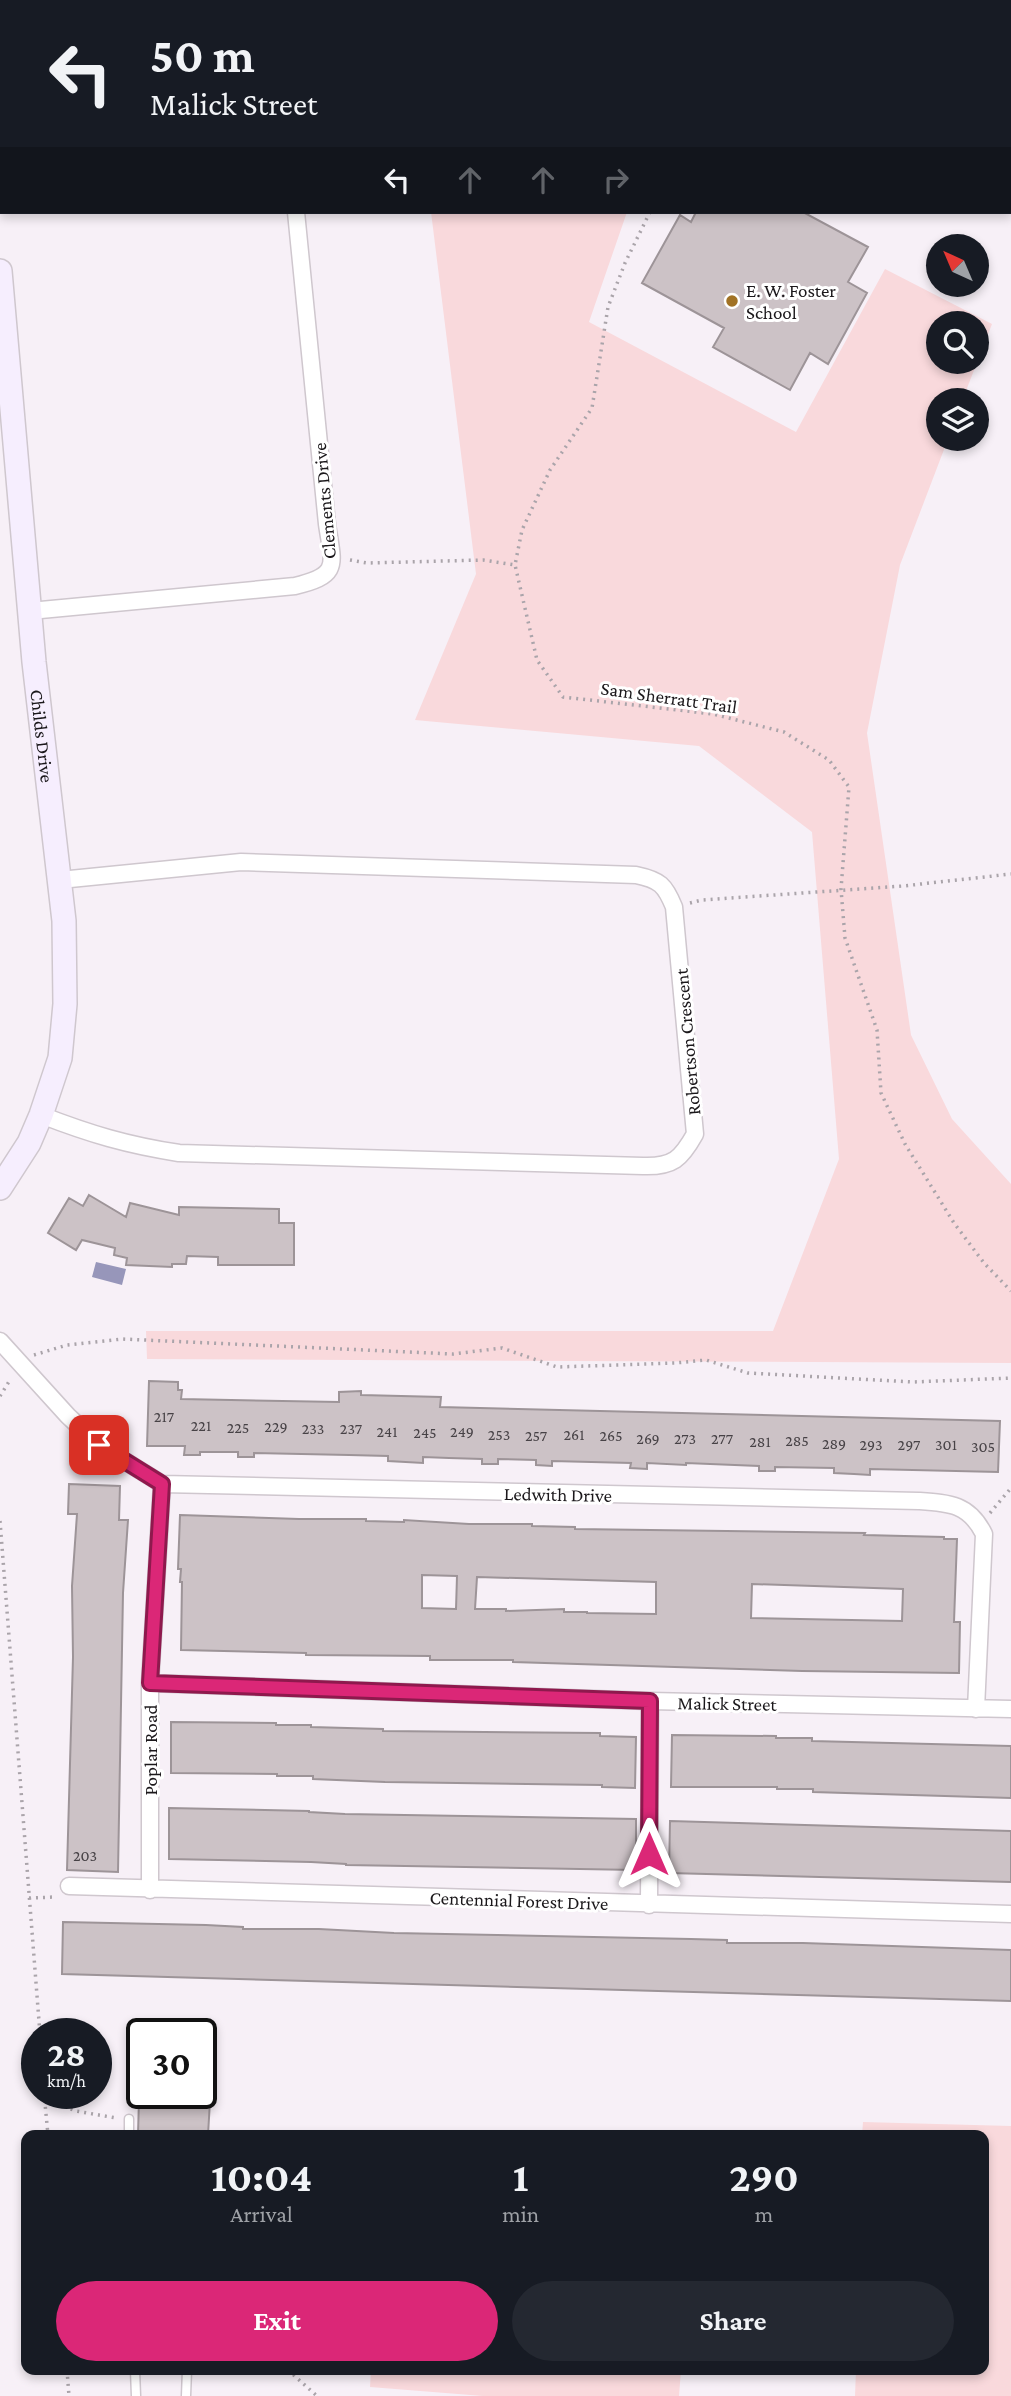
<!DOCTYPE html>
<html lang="en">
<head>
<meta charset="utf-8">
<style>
	:root { --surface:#171b24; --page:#242831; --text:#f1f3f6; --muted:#9ea1a6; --accent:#db2777 }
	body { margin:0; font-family:"Crimson Pro",serif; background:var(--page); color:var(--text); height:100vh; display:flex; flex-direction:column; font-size:26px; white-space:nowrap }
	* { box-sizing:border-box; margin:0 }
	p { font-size:23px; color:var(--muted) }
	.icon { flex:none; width:38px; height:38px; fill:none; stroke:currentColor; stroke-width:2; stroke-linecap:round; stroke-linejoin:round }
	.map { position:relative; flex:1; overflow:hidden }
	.drawer { position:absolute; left:21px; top:2130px; width:968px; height:245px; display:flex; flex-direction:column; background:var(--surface); border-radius:14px; box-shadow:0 4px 10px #0003 }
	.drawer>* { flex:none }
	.top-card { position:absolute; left:0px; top:0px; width:1012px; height:214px; box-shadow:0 4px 10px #0003; background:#171b24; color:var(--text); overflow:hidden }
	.needle { width:46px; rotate:316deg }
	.tools { position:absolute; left:926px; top:234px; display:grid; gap:14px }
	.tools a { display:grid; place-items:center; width:63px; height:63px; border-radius:50%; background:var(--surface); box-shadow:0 4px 10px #0003; font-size:35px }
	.speed { position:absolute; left:21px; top:2018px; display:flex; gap:14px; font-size:35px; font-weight:700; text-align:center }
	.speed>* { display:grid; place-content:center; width:91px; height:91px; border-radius:50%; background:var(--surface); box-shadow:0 4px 10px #0003; line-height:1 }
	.speed small { font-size:18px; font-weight:400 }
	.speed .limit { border:4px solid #111; border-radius:10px; background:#fff; color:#111 }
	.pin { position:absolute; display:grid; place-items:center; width:60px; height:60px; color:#fff; margin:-30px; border-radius:14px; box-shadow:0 4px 10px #0006 }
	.me { position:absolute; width:77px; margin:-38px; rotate:0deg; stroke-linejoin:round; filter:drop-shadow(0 0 5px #0008) }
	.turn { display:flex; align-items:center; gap:24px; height:147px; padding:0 35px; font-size:32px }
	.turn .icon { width:91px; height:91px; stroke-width:2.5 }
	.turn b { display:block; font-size:49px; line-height:60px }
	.lanes { display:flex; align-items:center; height:66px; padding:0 35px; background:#0003; justify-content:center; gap:35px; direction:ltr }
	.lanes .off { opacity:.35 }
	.eta { display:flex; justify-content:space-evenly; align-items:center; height:119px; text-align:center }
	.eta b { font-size:42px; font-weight:700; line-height:49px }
	.cta { display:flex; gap:14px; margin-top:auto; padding:14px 35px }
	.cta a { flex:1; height:80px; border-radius:42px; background:var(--accent); color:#fff; font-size:28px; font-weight:700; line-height:80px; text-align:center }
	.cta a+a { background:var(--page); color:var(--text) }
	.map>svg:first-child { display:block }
	.green { fill:#f9d9dc; fill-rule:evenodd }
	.water { fill:#9796ba }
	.building { fill:#ccc2c6; stroke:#9d9498; stroke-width:2; fill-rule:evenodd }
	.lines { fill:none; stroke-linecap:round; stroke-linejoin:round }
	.lane-casing { stroke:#cfc7ce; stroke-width:11 }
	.street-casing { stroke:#cfc7ce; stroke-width:19 }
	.secondary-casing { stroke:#cfc7ce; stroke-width:26 }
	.path { stroke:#aaa4aa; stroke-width:3.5; stroke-dasharray:2 5; stroke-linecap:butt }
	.lane { stroke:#fff; stroke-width:8 }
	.street { stroke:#fff; stroke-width:16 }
	.secondary { stroke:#f6eefe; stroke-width:23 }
	.route-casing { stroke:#8e194d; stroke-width:18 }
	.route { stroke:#db2777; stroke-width:12 }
	.poi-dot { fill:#a17225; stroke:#fff; stroke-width:2.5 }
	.labels { text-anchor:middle; stroke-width:6; stroke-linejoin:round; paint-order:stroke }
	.number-label { font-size:16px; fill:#474246 }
	.poi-label { font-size:19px; fill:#1b181b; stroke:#fff; text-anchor:start }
	.street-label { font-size:19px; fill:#1b181b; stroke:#fff }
</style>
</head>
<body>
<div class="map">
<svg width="1011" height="2396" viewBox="0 0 1011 2396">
	<rect width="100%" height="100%" fill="#f7f0f7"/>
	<path class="green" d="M431,212H627L589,322L796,432L885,269L992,324L962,401H938V439H948L900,565L867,733L911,1035L952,1119L1011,1184V1363L147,1359L146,1331H773L839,1159L812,832L699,746L415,720L476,574ZM938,324H976V362H938Z
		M863,2122L1011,2126V2396H855L856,2370H984V2135H862Z
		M371,2370H681L679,2396H483L370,2387Z"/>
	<path class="water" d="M96,1262L126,1269L122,1285L92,1277Z"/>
	<path class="building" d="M696,212H803L868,247L848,282L867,293L828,364L810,353L790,390L713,347L724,328L642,283L680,215L691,222Z
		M89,1195L126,1217L130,1203L179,1215V1207L279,1209V1223H294V1265H218V1257L187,1256L186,1264H172V1267L126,1265L127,1258L114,1255L115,1248L82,1240L76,1250L48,1233L69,1198L83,1206Z
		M149,1381L178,1382V1390H182L181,1399L339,1402V1392L361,1391V1395L441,1397L440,1407L1000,1421L998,1472L870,1469V1475L854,1474L834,1473V1468L775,1467V1471H759V1466L686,1463V1465L647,1463V1469L630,1468L631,1463L552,1461V1466L536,1465V1460L498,1459V1464H482V1459L449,1458L423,1457V1463L388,1461V1456L349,1455L254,1453V1457H238V1452H200V1455H184L185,1446H147Z
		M69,1484L120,1486L119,1520H128L123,1593L118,1872L67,1870L73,1657L72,1586L77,1514H68Z
		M180,1515L299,1519H366V1521L404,1522V1520L469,1524H532V1526L575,1527V1529L865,1533L864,1535L944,1537V1539H957L954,1622H960L959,1673L802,1671L513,1662V1660H430V1656L306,1655V1653L181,1650L182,1582H180L181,1569H178ZM422,1575L457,1576L456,1609L422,1608ZM477,1577L656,1582V1614L587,1613V1612H564V1609L506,1611V1609H475ZM752,1584L903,1589L902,1621L751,1618Z
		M171,1722L276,1723V1725H311V1727L383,1729V1731L600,1733V1736L636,1737L635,1788L602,1787V1785L385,1782L313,1779V1776H277V1774L171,1773Z
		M672,1735L776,1736V1738H812V1741L1011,1746V1798L813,1792V1789H777V1787H671Z
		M169,1808L309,1811V1812L345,1814L636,1819V1870L346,1865V1864L311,1862L169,1859Z
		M670,1821L1011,1831V1882L669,1873Z
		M63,1922L206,1925L243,1927V1929H319L394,1933L691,1939L727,1940V1943H803L1011,1950V2001L62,1974Z
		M139,2098L210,2101L208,2135H138Z"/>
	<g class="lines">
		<defs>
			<path id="lane" d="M129,2119V2135
				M135,2370L136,2396
				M186,2396L187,2370"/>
			<path id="street" d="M631,0L644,2
				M0,1L9,0
				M286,2V0
				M807,2L808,0
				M1010,167L1011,168
				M30,611L295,586C341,575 333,565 327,524L296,212
				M41,1115C90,1134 127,1145 179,1153L643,1166C673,1167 681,1159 695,1134L674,907C665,885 660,880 636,875L241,862L60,880
				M0,1341L68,1416L99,1445L162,1484L919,1501C950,1503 969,1504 984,1534L976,1709
				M150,1683L650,1701L1011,1709
				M69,1886L1011,1914
				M150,1890V1683L162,1484
				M649,1905L650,1701"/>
			<g id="secondary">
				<path id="s1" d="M0,271L34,662L64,921L65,1004L60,1058L41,1115L29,1143L0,1188"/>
			</g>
		</defs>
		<use href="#lane" class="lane-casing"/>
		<use href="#street" class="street-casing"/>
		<use href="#secondary" class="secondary-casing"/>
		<path class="path" d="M650,212L625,263L608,307L592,408L550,470L522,530L515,565L537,660L563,697L713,714L784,732L829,760L849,787L841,889L845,938L877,1030L881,1093L905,1144L954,1223L984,1263L1011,1291
			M350,560L367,563L483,560L515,565
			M690,903L702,900L903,886L1011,874
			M34,1355L67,1345L122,1339L453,1354L502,1348L557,1367L675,1363L706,1360L748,1373L913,1382L1011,1378
			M0,1396L10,1380
			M990,1513L1011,1488
			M0,1521L40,2034
			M29,1898L55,1897
			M44,2093L48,2135
			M49,2093L56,2103L76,2111L116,2118
			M67,2370L69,2396
			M288,2370L317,2396"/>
		<use href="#lane" class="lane"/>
		<use href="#street" class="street"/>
		<use href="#secondary" class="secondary"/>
	</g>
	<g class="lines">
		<defs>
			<path id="route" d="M99,1445L162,1484L150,1683L650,1701L649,1854"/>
		</defs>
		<use href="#route" class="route-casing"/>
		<use href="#route" class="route"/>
	</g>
	<circle class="poi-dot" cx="732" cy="301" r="7"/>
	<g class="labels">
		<g class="number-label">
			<text x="164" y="1422">217</text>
			<text x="201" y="1431">221</text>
			<text x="276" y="1432">229</text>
			<text x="238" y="1433">225</text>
			<text x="313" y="1434">233</text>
			<text x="351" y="1434">237</text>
			<text x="387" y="1437">241</text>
			<text x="462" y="1437">249</text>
			<text x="425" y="1438">245</text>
			<text x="499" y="1440">253</text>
			<text x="574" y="1440">261</text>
			<text x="536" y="1441">257</text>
			<text x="611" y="1441">265</text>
			<text x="648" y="1444">269</text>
			<text x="685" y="1444">273</text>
			<text x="722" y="1444">277</text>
			<text x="797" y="1446">285</text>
			<text x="760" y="1447">281</text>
			<text x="834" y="1449">289</text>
			<text x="871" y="1450">293</text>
			<text x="909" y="1450">297</text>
			<text x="946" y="1450">301</text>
			<text x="983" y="1452">305</text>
			<text x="85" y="1861">203</text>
		</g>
		<g class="poi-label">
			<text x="746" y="297">E. W. Foster<tspan x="746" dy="22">School</tspan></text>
		</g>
		<g class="street-label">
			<text transform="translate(324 501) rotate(-95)" y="7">Clements Drive</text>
			<text transform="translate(669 697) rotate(8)" y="7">Sam Sherratt Trail</text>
			<text dy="7" stroke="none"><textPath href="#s1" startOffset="467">Childs Drive</textPath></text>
			<text transform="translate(687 1042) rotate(-95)" y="7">Robertson Crescent</text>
			<text transform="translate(558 1494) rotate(1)" y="7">Ledwith Drive</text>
			<text transform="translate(727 1703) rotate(1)" y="7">Malick Street</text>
			<text transform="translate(150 1750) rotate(-90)" y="7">Poplar Road</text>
			<text transform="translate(519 1900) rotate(2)" y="7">Centennial Forest Drive</text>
		</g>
	</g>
</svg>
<div class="tools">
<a><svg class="needle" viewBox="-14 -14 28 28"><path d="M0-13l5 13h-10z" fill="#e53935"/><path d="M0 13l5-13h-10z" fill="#9ea1a6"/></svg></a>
<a><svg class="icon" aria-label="search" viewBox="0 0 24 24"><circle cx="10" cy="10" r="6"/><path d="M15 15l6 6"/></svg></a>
<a><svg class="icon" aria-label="layers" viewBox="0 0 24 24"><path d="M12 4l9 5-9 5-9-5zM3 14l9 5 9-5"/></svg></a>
</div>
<div class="speed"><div>28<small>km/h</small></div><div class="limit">30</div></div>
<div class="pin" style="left:99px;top:1445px;background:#d93025"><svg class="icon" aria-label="arrive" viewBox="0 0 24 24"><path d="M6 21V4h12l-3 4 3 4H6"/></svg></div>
<svg class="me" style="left:649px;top:1854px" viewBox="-20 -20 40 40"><path d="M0-17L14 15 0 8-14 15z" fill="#db2777" stroke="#fff" stroke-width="4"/></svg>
<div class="top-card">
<div class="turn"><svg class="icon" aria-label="left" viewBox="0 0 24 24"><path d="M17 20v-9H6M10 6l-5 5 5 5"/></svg><div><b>50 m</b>Malick Street</div></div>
<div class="lanes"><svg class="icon" aria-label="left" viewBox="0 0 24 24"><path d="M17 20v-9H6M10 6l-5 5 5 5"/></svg><svg class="icon off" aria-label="ahead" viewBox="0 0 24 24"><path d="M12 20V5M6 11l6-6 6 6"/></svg><svg class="icon off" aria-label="ahead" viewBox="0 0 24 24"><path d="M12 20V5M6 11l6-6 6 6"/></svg><svg class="icon off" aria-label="right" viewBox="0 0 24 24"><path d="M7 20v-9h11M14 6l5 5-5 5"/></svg></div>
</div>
<section class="drawer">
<div class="eta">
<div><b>10:04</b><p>Arrival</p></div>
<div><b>1</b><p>min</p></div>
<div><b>290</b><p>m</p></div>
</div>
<div class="cta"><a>Exit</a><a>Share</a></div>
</section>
</div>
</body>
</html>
